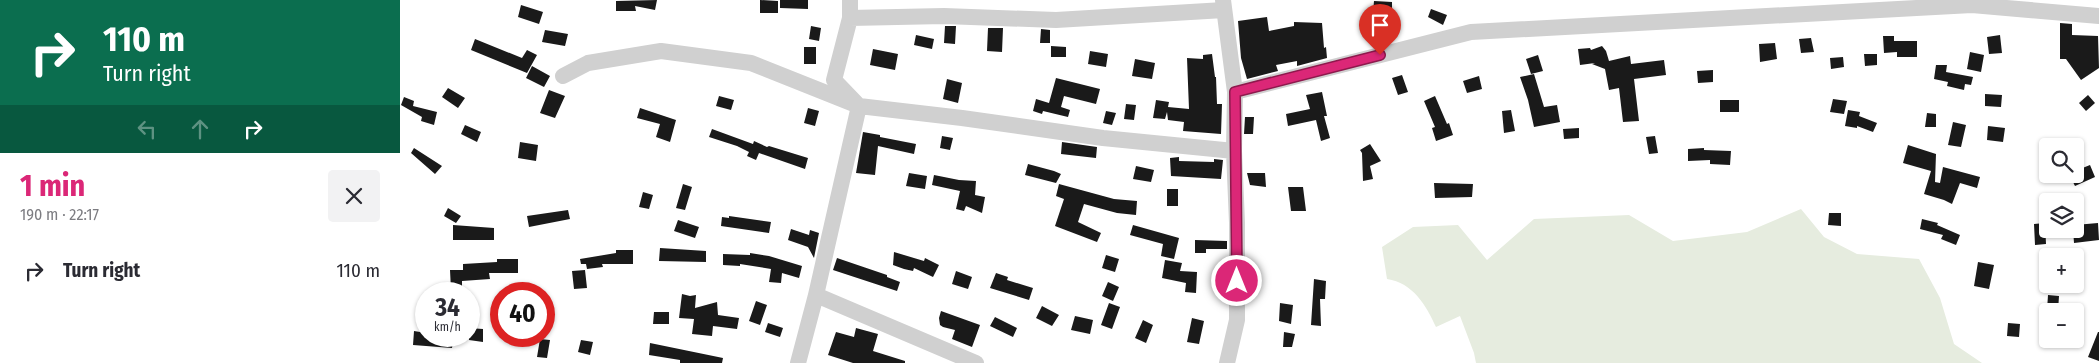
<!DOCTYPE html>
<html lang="en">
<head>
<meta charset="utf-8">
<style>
	:root { --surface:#fff; --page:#f2f2f3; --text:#2b2b33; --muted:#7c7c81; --accent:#db2777 }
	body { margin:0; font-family:"Fira Sans Condensed",sans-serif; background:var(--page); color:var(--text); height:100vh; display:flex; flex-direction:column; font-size:19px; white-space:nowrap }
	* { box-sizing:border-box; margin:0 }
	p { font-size:16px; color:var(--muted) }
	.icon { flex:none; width:28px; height:28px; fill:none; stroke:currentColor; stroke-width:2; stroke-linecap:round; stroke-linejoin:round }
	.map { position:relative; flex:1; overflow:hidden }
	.sheet { display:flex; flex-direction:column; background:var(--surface); width:400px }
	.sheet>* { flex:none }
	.hud { background:#0b6e4f; color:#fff; overflow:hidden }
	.tools { position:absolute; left:1639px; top:138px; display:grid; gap:10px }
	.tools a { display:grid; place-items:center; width:45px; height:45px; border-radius:5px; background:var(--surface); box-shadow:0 1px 4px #0004; font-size:25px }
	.speed { position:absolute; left:15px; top:282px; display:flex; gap:10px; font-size:25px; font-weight:700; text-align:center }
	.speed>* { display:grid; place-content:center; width:65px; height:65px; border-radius:50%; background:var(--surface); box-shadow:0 1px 4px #0004; line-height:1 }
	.speed small { font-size:12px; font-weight:400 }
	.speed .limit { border:8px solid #d22; background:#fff; color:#111 }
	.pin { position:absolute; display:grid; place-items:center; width:42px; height:42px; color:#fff; margin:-51px -21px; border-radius:50% 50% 50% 0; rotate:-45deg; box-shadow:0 0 5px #0007 }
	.pin .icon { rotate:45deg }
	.me { position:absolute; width:55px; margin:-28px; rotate:0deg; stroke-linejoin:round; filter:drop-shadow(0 0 4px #0008) }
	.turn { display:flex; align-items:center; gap:18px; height:105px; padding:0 20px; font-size:22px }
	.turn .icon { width:65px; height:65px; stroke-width:2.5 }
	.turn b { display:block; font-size:35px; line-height:42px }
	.lanes { display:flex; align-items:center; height:48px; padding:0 20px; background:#0003; justify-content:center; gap:25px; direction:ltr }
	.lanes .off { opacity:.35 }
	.round { display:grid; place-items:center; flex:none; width:52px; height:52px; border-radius:5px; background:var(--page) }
	.head { display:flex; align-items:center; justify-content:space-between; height:85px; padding:0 20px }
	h1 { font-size:30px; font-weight:700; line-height:38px; color:var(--accent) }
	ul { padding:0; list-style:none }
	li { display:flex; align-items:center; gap:15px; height:65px; padding:0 20px }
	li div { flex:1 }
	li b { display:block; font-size:19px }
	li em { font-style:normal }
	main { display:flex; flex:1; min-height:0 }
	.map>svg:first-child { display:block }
	.green { fill:#e6ecdf }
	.building { fill:#1a1a1a }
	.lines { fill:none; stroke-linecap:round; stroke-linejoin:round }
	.minor { stroke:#d0d0d0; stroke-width:16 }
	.route-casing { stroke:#8e194d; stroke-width:12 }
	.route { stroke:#db2777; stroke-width:9 }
</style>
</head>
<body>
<main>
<section class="sheet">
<div class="hud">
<div class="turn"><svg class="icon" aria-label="right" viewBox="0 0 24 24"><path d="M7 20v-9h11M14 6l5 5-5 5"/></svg><div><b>110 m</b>Turn right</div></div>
<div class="lanes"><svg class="icon off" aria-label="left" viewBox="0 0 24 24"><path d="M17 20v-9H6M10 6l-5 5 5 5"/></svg><svg class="icon off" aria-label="ahead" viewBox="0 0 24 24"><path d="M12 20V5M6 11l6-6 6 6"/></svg><svg class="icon" aria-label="right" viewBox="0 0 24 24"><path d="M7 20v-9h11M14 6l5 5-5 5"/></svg></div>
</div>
<div class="head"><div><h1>1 min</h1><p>190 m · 22:17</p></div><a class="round"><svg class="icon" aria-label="close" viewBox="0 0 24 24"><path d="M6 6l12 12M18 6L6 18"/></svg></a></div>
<ul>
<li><svg class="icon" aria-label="right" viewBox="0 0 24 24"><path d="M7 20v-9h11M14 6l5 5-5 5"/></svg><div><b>Turn right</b></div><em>110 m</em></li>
</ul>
</section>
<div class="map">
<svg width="1699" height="363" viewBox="0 0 1699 363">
	<rect width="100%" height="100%" fill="#fff"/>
	<path class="green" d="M1401,209L1424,237L1457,254L1519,259L1540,298L1554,344L1582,363H1076L1074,353L1060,316L1036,327C1026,305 1013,283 987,279L982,247L1013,227L1058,225L1087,260L1134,219L1229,215L1273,241L1347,232Z"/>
	<path class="building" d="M257,0L255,10L235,6L236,11H216V1Z
		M360,0L378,1V13H360Z
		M380,0H408V9L380,8Z
		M974,1L992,2V15L973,13Z
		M121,5L143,12L139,24L118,17Z
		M1031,9L1047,15L1043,25L1028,17Z
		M867,17L869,31L894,26V22L922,23L924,48L926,47L927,58L897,66V61L876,65L878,71L847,79L841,58L838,21Z
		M1660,23L1672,24V35L1698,36L1699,68L1681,80L1666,59H1660Z
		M411,26L421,28L419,41L409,39Z
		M545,26H556L555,44L544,43Z
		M588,28H603L602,52L587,51Z
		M641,29L650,30V43H640Z
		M145,30L168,34L165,46L142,42Z
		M516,35L534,39L532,49L514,45Z
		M1600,35L1602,53L1589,54L1587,37Z
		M1483,36H1494V41H1517V57H1497V52L1484,53Z
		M1411,38L1414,52L1401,53L1399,39Z
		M75,39L122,58L127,50L137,55L127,73L71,50Z
		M1375,43L1377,59L1360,62L1359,44Z
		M651,46L666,47V57H651Z
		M1202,46L1206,51L1209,61L1230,56L1231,64L1264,60L1266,75L1234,79L1239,121L1223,122L1219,88L1209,90L1205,69L1192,64L1195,63L1180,65L1178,49L1190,48L1191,50Z
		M404,47H416V64H404Z
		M473,49L498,54L495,70L470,65Z
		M690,51L708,54L706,67L688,64Z
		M1570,52L1584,55L1581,72L1567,69Z
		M812,54L815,77H816L817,104H822L821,134L783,131L784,122L768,120L767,112L765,119L753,118L756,100L769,102L768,107L789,109L787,58L803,59V55Z
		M1464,54H1477V65L1465,66Z
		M1138,55L1143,71L1131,74L1126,59Z
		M1443,57L1444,67L1431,69L1430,58Z
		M735,59L755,63L752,79L732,76Z
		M1536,65H1547L1546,72L1573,77L1571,85L1565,84L1564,90L1547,86L1548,82L1534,79Z
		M132,66L150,76L144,87L126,78Z
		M1313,70V82L1298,83L1297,71Z
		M1134,74L1144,107L1157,105L1160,122L1134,127L1128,100L1120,77Z
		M1002,75L1008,92L998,95L992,78Z
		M1079,76L1082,89L1067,93L1063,81Z
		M656,78L700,89L696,104L664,96L661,107L670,110L668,117L643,111L642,114L633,111L636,99L649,103Z
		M547,79L562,83L558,103L543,99Z
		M48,88L65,98L58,108L42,97Z
		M149,90L165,96L155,118L140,113Z
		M922,92L927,116H924L930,138L921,141L916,120L888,126L886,114L910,109L906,95Z
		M1585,94L1602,95L1601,107L1585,106Z
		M1688,95L1695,103L1686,111L1679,103Z
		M319,96L334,100L331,110L316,106Z
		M1035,96L1047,124L1049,123L1053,135L1036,141L1032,128L1035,127L1024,101Z
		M4,97L14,101L13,106L37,112L34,125L21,121L22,117L1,105Z
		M1433,99L1447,101L1444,114L1430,112Z
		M1320,100H1339V112H1320Z
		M726,104L736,105L734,120L724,119Z
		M240,108L276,120L270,142L256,137L260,124L237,118Z
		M408,108L419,111L415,126L404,123Z
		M1111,110L1115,131L1104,133L1102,111Z
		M1448,110L1460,112L1459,116L1477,123L1473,132L1457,126V128L1445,126Z
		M706,111L716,113L712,125L703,123Z
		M1527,113L1536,114V127H1525Z
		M845,117H854L853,134H844Z
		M1553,122L1566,125L1561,147L1548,145Z
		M65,125L81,132L77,142L61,134Z
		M1588,126L1605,128L1603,142L1587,140Z
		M1179,128V138L1164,139L1163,129Z
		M312,129L353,144L354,141L367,147L369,146L408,158L405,169L359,153L356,160L347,156L349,152L337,146L309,137Z
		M463,132L480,135V137L516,144L514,154L478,146L475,175L456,173Z
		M542,136L553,138L550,150L540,148Z
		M1255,136L1258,153L1249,154L1246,137Z
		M120,142L138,145L136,161L118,158Z
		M662,142L697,147L696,158L661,154Z
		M970,144L981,161L970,166L973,179L963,181L962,153L960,150Z
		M1508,145L1536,154L1535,182L1540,183L1543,167L1580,177L1577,188L1560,183L1552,204L1544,200L1524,194L1531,171L1503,163Z
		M14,148L42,166L35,174L11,153Z
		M1304,148V150L1331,151L1330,165L1310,164V160L1288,161V149Z
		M779,157V161L814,162V159L823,160L821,179L771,176L770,158Z
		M628,164L654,171L661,174L656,183L625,175Z
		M1690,165L1695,177L1675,186L1669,174H1675V171Z
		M736,166L754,170L751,182L733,179Z
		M509,173L527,176L525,189L506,186Z
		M847,173H865L866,187L850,185Z
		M534,175L559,180L576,181L575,195L585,197L582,213L566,206L564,211L556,209L560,191L532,185Z
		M1034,183L1073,184L1072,197L1035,198Z
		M283,184L292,187L285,210L276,208Z
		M659,184L714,199L737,201L736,215L717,213L684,204L678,222L701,233L697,242L655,226L664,199L656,196Z
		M888,187H903L906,211H891Z
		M767,189H778V206H767Z
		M243,192L253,195L249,209L239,207Z
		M48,208L61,216L56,223L44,216Z
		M168,210L170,219L129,227L127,216Z
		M1429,213H1441V226L1428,225Z
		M329,216L371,222L369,233L321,226L322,217L329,218Z
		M1522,219L1538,223L1537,225L1560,235L1556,245L1541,239L1543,235L1520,229Z
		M278,220L299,227L295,238L274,231Z
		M1645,223L1646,244L1635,245L1634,224Z
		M1698,223L1699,240L1674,243L1673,229H1675V225Z
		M53,225L94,228V240H53Z
		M733,225L779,238L774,259L761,256L763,244L730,235Z
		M391,229L409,235L410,230L419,233L414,258L408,247L388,240Z
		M795,240L827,241V249H806V253H795Z
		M260,248L306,251V262L259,261Z
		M216,250H233V264H202L203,267L187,269L186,264H181L180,259L216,253Z
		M494,252L524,261L525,258L539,265L533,277L514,268L513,271L504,269L493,265Z
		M350,253L369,256L402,266L399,278L382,273L381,283L369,282L371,269L340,264V266L323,265V254L350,255Z
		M706,255L719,259L715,272L702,268Z
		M437,258L487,275V277L500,282L497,291L433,270Z
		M97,259H118V273H89L90,279L62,281V290H51L50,270H63V264L97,262Z
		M765,260L782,263L780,271L797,272L796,293L785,292L786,283L762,278Z
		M1578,262L1594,265L1589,289L1574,286Z
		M185,270L187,288L174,289L172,271Z
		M556,271L572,277L568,289L552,284Z
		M596,273L608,277L607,280L633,288L629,300L590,288Z
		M914,279L926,281L925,299H920L921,326L911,325Z
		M708,282L719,287L713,301L702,296Z
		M282,294L290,296L296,295L295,308L317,302L318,315L339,318L337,329L313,326L312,336L292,334L294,319L279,318Z
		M1648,295L1659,296L1658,311L1647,310Z
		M356,301L367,305L360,325L349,321Z
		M709,303L720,307L712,329L701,325Z
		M880,303L893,305L891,324L879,321Z
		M642,306L659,315L652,326L636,318Z
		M541,311L580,325L572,347L552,339L555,330L543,327L540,325L539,318Z
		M254,312H269V324H253Z
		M675,316L693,320L690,334L671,330Z
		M595,317L617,328L613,337L590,326Z
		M792,318L804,321L799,344L787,342Z
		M743,320L753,325L746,343L735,338Z
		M368,323L383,328L380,337L365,332Z
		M1608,323L1620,324L1619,337L1607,336Z
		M69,328L83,329V342L69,340Z
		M456,328L478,334L473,351L505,361V363H453L428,355L436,332L454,337Z
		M14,331L26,333V336H54L52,348L13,345Z
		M884,332L895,334L892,347H883Z
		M1698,332H1699V361L1688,357Z
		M140,339L150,340L147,358L137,357Z
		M181,340L193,342L190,355L178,352Z
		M250,343L323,358L322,363H280V360L249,355Z"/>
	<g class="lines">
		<path class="minor" d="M823,0L835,92L834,151L837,223V320L827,363
			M450,18L544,16L656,20L824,10
			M163,76L188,63L261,51L351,63L459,106L562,118L703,138L834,151
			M835,92L1071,32L1572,5L1699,16
			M416,295L576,363
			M398,363L416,295L459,106L434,80L450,18V0"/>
	</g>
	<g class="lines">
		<defs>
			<path id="route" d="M837,281L835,92L980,55"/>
		</defs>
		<use href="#route" class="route-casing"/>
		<use href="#route" class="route"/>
	</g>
</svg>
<div class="tools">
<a><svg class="icon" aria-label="search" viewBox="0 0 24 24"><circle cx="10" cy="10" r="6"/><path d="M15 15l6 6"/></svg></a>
<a><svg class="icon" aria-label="layers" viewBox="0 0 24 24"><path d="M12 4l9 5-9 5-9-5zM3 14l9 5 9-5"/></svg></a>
<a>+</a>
<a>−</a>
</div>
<div class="speed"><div>34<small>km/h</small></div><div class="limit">40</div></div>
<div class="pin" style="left:980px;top:55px;background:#d93025"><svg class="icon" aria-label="arrive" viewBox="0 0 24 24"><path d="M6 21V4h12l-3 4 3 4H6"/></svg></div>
<svg class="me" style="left:837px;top:281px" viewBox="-20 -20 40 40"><circle r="17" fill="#db2777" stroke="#fff" stroke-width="3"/><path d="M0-11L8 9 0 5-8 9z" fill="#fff"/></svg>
</div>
</main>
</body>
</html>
